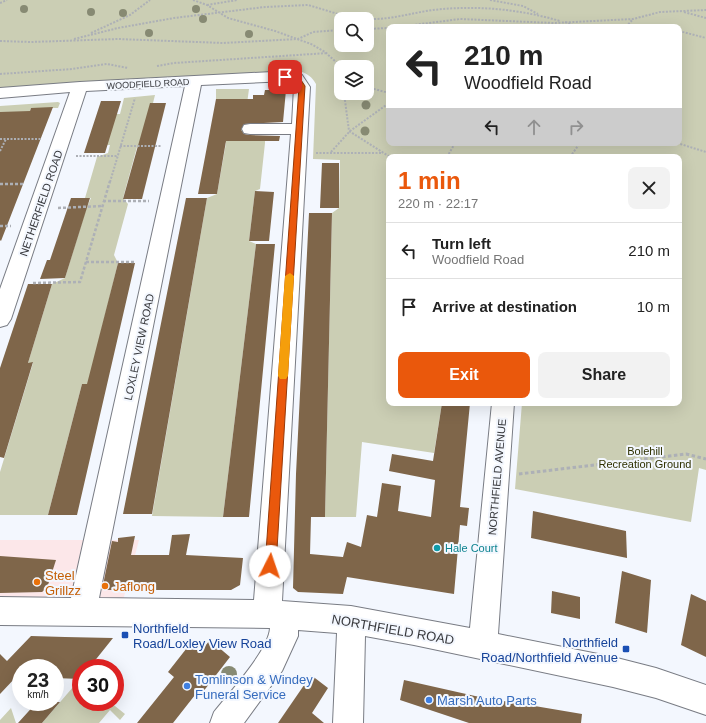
<!DOCTYPE html>
<html lang="en">
<head>
<meta charset="utf-8">
<style>
	:root { --surface:#fff; --page:#f2f2f2; --text:#222; --muted:#767676; --line:#e0e0e0; --accent:#ea580c }
	body { margin:0; font-family:Arial,sans-serif; background:var(--page); color:var(--text); height:100vh; display:flex; flex-direction:column; font-size:15px; white-space:nowrap }
	* { box-sizing:border-box; margin:0 }
	p { font-size:13px; color:var(--muted) }
	.icon { flex:none; width:22px; height:22px; fill:none; stroke:currentColor; stroke-width:2; stroke-linecap:round; stroke-linejoin:round }
	.map { position:relative; flex:1; overflow:hidden }
	.details { position:absolute; left:386px; top:154px; width:296px; height:252px; display:flex; flex-direction:column; background:var(--surface); border-radius:8px; box-shadow:0 4px 16px #0002 }
	.details>* { flex:none }
	.top-card { position:absolute; left:386px; top:24px; width:296px; height:122px; border-radius:8px; box-shadow:0 4px 16px #0002; background:#fff; color:var(--text); overflow:hidden }
	.controls { position:absolute; left:334px; top:12px; display:grid; gap:8px }
	.controls a { display:grid; place-items:center; width:40px; height:40px; border-radius:8px; background:var(--surface); box-shadow:0 4px 16px #0002; font-size:20px }
	.speed { position:absolute; left:12px; top:659px; display:flex; gap:8px; font-size:20px; font-weight:700; text-align:center }
	.speed>* { display:grid; place-content:center; width:52px; height:52px; border-radius:50%; background:var(--surface); box-shadow:0 4px 16px #0002; line-height:1 }
	.speed small { font-size:10px; font-weight:400 }
	.speed .limit { border:6px solid #d22; background:#fff; color:#111 }
	.pin { position:absolute; display:grid; place-items:center; width:34px; height:34px; color:#fff; margin:-17px; border-radius:8px; box-shadow:0 2px 6px #0006 }
	.me { position:absolute; width:44px; margin:-22px; rotate:4deg; stroke-linejoin:round; filter:drop-shadow(0 0 3px #0008) }
	.turn { display:flex; align-items:center; gap:14px; height:84px; padding:0 12px; font-size:18px }
	.turn .icon { width:52px; height:52px; stroke-width:2.5 }
	.turn b { display:block; font-size:28px; line-height:34px }
	.lanes { display:flex; align-items:center; height:38px; padding:0 12px; background:#0003; justify-content:center; gap:20px; direction:ltr }
	.lanes .off { opacity:.35 }
	.round { display:grid; place-items:center; flex:none; width:42px; height:42px; border-radius:8px; background:var(--page) }
	.headline { display:flex; align-items:center; justify-content:space-between; height:68px; padding:0 12px }
	h1 { font-size:24px; font-weight:700; line-height:30px; color:var(--accent) }
	.action { display:flex; gap:8px; margin-top:auto; padding:8px 12px }
	.action a { flex:1; height:46px; border-radius:8px; background:var(--accent); color:#fff; font-size:16px; font-weight:700; line-height:46px; text-align:center }
	.action a+a { background:var(--page); color:var(--text) }
	ul { padding:0; list-style:none }
	li { display:flex; align-items:center; gap:12px; height:56px; padding:0 12px; border-top:1px solid var(--line) }
	li div { flex:1 }
	li b { display:block; font-size:15px }
	li em { font-style:normal }
	.map>svg:first-child { display:block }
	.commercial { fill:#fce7e9 }
	.green { fill:#cbceb4; fill-rule:evenodd }
	.building { fill:#7f664a }
	.lines { fill:none; stroke-linecap:round; stroke-linejoin:round }
	.minor-casing { stroke:#797c84; stroke-width:2 }
	.path-far2 { stroke:#adb0b6; stroke-width:2; stroke-dasharray:2 1.5; stroke-linecap:butt }
	.path-far1 { stroke:#adb0b6; stroke-width:2.5; stroke-dasharray:3 2; stroke-linecap:butt }
	.path { stroke:#adb0b6; stroke-width:3; stroke-dasharray:3.5 2.5; stroke-linecap:butt }
	.minor { fill:#fff; fill-rule:evenodd }
	.tree { fill:#878a73 }
	.route { fill:#ea580c; stroke:#983908 }
	.slow { fill:#f59e0b }
	.culture-dot { fill:#0f9aa8; stroke:#f3f7fe; stroke-width:1.5 }
	.food-dot { fill:#e8710a; stroke:#f3f7fe; stroke-width:1.5 }
	.transit-dot { fill:#1a4fb4; stroke:#f3f7fe; stroke-width:1.5 }
	.shop-dot { fill:#3f7fe0; stroke:#f3f7fe; stroke-width:1.5 }
	.labels { text-anchor:middle; stroke-width:4; stroke-linejoin:round; paint-order:stroke }
	.far-street-label { font-size:9px; fill:#38393d; stroke:#f3f7fe }
	.street-label { font-size:11px; fill:#38393d; stroke:#f3f7fe }
	.park-label { font-size:11px; fill:#2f3101; stroke:#f3f7fe }
	.culture-label { font-size:11px; fill:#0d838f; stroke:#f3f7fe; text-anchor:start }
	.near-food-label { font-size:13px; fill:#c56008; stroke:#f3f7fe; text-anchor:start }
	.near-transit-label { font-size:13px; fill:#164399; stroke:#f3f7fe; text-anchor:start }
	.near-street-label { font-size:13px; fill:#38393d; stroke:#f3f7fe }
	.near-shop-label { font-size:13px; fill:#366cbe; stroke:#f3f7fe; text-anchor:start }
</style>
</head>
<body>
<div class="map">
<svg width="706" height="723" viewBox="0 0 706 723">
	<rect width="100%" height="100%" fill="#f3f7fe"/>
	<path class="commercial" d="M0,540H139L120,612L0,611Z"/>
	<path class="green" d="M0,0H706V470L699,468L691,522L515,489L522,403H679V157H389V403H442L434,453L362,442L356,517H325L332,213L339,208L340,160L313,159L316,84C312,77 307,73 299,71L0,90ZM341,19H367V45H341ZM389,27H679V143H389ZM341,67H367V93H341Z
		M216,89H249L242,140L265,141V143L260,189L255,191L249,241L256,244L223,517L152,516L207,198L217,194L226,143L222,139L216,99Z
		M155,95L143,143L137,147L123,198L128,204L114,255L118,263L88,384H82L48,515H0V472L33,363H28L52,284L65,278L86,209L91,198H85L97,157L108,153L110,145H105L114,114H120L124,98Z
		M58,102L60,103L58,108H31L27,119L0,128V106Z
		M80,679L81,702H110L125,714L120,720L110,710L99,723H42Z
		M11,708L16,723H0V720Z"/>
	<path class="building" d="M265,90H286L283,122L244,124L241,130L244,134L250,135L280,136L279,141H226L217,194H198L216,99H253V95H264Z
		M101,101H121L105,153H84Z
		M150,103H166L142,199H123Z
		M53,107L1,241L0,240V112L30,111L31,108Z
		M322,163H339V208H320Z
		M255,191L274,192L269,241H249Z
		M71,198H90L65,278L40,279L47,260H50Z
		M186,198H207L152,514H123Z
		M309,213H332L325,517H311L310,554L343,557L347,542L361,547L367,515L377,517L382,483L401,486L398,511L431,517L435,480L389,471L392,454L433,461L442,403H470L460,507L469,508L467,526L460,525L454,594L347,577L343,594L298,592L293,588L296,474Z
		M256,244H275L249,517H223Z
		M118,263H135L77,515H48L82,384H87Z
		M28,284H52L28,363L33,362L4,458L0,457V368Z
		M533,511L626,531L627,558L531,538Z
		M190,534L186,555L243,558L240,585L231,590H104L103,585L112,541L118,542V538L135,536L131,555H169L172,535Z
		M0,556L56,560L47,588L42,592L0,593Z
		M622,571L651,580L647,633L615,623Z
		M552,591L580,597V619L551,613Z
		M691,594L706,601V657L681,645Z
		M31,636L65,637L113,638L89,668H81L80,679L55,678V668H21V677H16L0,694V654L7,661Z
		M210,640L230,657L199,697L195,695L173,723H137L174,677L168,672L190,644L200,652Z
		M311,675L328,688L312,713L324,723H278Z
		M404,680L475,696L582,714L581,723H469L400,700Z
		M37,702H60L42,723H18Z"/>
	<g class="lines">
		<defs>
			<path id="minor" d="M291,71L302,75L310,87L282,601L351,606L470,628L492,403H514L498,634L613,657L656,668L706,685V715L656,698L613,687L414,645L365,636L363,723H333L337,633L298,630V636L282,671L244,723H210L214,712C229,693 269,650 270,628L0,625V597L71,598L185,86L86,91L11,319L7,325L0,327V289L70,92L0,98V88L80,82ZM289,81L294,87L292,124H250L244,125L242,129L244,133L250,134H291L254,600L99,598L201,85Z"/>
		</defs>
		<use href="#minor" class="minor-casing"/>
		<path class="path-far2" d="M193,0L207,5L228,18L275,31L311,44L325,52L336,62L341,74
			M490,0L523,6L538,14
			M0,3L7,0
			M207,5L237,0
			M684,12L706,18
			M367,19C390,20 411,13 433,10C476,5 519,9 560,21
			M565,22L578,27
			M398,27L460,19L554,23L633,19L660,12L706,10
			M450,27L491,25L492,27
			M626,27L633,19
			M367,29L389,28
			M679,31L706,38
			M91,33L130,15L150,0
			M74,39L118,28L174,18L265,7L308,5L348,17L363,19
			M0,41L31,42L118,39L223,43L298,39L313,32L341,30
			M157,66L174,63L328,53
			M0,74L72,69L107,64L128,68
			M367,87L389,93
			M344,93L349,131L390,157
			M0,139H41
			M677,143L706,152
			M120,146H162
			M0,151L6,139
			M331,152L350,131L389,103
			M316,153H381
			M76,156H117
			M447,157L455,143
			M570,157L580,143
			M110,182L135,98"/>
		<path class="path-far1" d="M0,184H25
			M103,201H149
			M58,208L102,206
			M0,226H11
			M86,262H135
			M33,283L80,282L110,181"/>
		<path class="path" d="M519,474L686,454L706,459"/>
		<use href="#minor" class="minor"/>
	</g>
	<g class="tree">
		<circle cx="24" cy="9" r="4"/>
		<circle cx="196" cy="9" r="4"/>
		<circle cx="91" cy="12" r="4"/>
		<circle cx="123" cy="13" r="4"/>
		<circle cx="203" cy="19" r="4"/>
		<circle cx="149" cy="33" r="4"/>
		<circle cx="249" cy="34" r="4"/>
		<circle cx="366" cy="105" r="4.5"/>
		<circle cx="365" cy="131" r="4.5"/>
		<circle cx="229" cy="674" r="8"/>
	</g>
	<path class="route" d="M283,75L299,77L305,86L276,566L274,570L270,571L267,570L265,566L299,87L294,80L283,78Z"/>
	<path class="slow" d="M290,273L294,276L288,376L286,379H280L278,376L285,276Z"/>
	<circle class="culture-dot" cx="437" cy="548" r="4"/>
	<g class="food-dot">
		<circle cx="37" cy="582" r="4"/>
		<circle cx="105" cy="586" r="4"/>
	</g>
	<g class="transit-dot">
		<rect x="121" y="631" width="8" height="8" rx="2"/>
		<rect x="622" y="645" width="8" height="8" rx="2"/>
	</g>
	<g class="shop-dot">
		<circle cx="187" cy="686" r="4"/>
		<circle cx="429" cy="700" r="4"/>
	</g>
	<g class="labels">
		<g class="far-street-label">
			<text transform="translate(148 84) rotate(-3)" y="3">WOODFIELD ROAD</text>
		</g>
		<g class="street-label">
			<text transform="translate(41 203) rotate(-71)" y="4">NETHERFIELD ROAD</text>
			<text transform="translate(139 347) rotate(-78)" y="4">LOXLEY VIEW ROAD</text>
			<text transform="translate(497 477) rotate(-85)" y="4">NORTHFIELD AVENUE</text>
		</g>
		<g class="park-label">
			<text x="645" y="455">Bolehill<tspan x="645" dy="13">Recreation Ground</tspan></text>
		</g>
		<g class="culture-label">
			<text x="445" y="552">Hale Court</text>
		</g>
		<g class="near-food-label">
			<text x="45" y="580">Steel<tspan x="45" dy="15">Grillzz</tspan></text>
			<text x="113" y="591">Jaflong</text>
		</g>
		<g class="near-transit-label">
			<text x="133" y="633">Northfield<tspan x="133" dy="15">Road/Loxley View Road</tspan></text>
			<text x="618" y="647" text-anchor="end">Northfield<tspan x="618" dy="15">Road/Northfield Avenue</tspan></text>
		</g>
		<g class="near-street-label">
			<text transform="translate(393 629) rotate(10)" y="5">NORTHFIELD ROAD</text>
		</g>
		<g class="near-shop-label">
			<text x="195" y="684">Tomlinson &amp; Windey<tspan x="195" dy="15">Funeral Service</tspan></text>
			<text x="437" y="705">Marsh Auto Parts</text>
		</g>
	</g>
</svg>
<div class="controls">
<a><svg class="icon" aria-label="search" viewBox="0 0 24 24"><circle cx="10" cy="10" r="6"/><path d="M15 15l6 6"/></svg></a>
<a><svg class="icon" aria-label="layers" viewBox="0 0 24 24"><path d="M12 4l9 5-9 5-9-5zM3 14l9 5 9-5"/></svg></a>
</div>
<div class="speed"><div>23<small>km/h</small></div><div class="limit">30</div></div>
<div class="pin" style="left:285px;top:77px;background:#d93025"><svg class="icon" aria-label="arrive" viewBox="0 0 24 24"><path d="M6 21V4h12l-3 4 3 4H6"/></svg></div>
<svg class="me" style="left:270px;top:566px" viewBox="-20 -20 40 40"><circle r="19" fill="#fff"/><path d="M0-13L10 11 0 6-10 11z" fill="#ea580c"/></svg>
<div class="top-card">
<div class="turn"><svg class="icon" aria-label="left" viewBox="0 0 24 24"><path d="M17 20v-9H6M10 6l-5 5 5 5"/></svg><div><b>210 m</b>Woodfield Road</div></div>
<div class="lanes"><svg class="icon" aria-label="left" viewBox="0 0 24 24"><path d="M17 20v-9H6M10 6l-5 5 5 5"/></svg><svg class="icon off" aria-label="ahead" viewBox="0 0 24 24"><path d="M12 20V5M6 11l6-6 6 6"/></svg><svg class="icon off" aria-label="right" viewBox="0 0 24 24"><path d="M7 20v-9h11M14 6l5 5-5 5"/></svg></div>
</div>
<section class="details">
<div class="headline"><div><h1>1 min</h1><p>220 m · 22:17</p></div><a class="round"><svg class="icon" aria-label="close" viewBox="0 0 24 24"><path d="M6 6l12 12M18 6L6 18"/></svg></a></div>
<ul>
<li><svg class="icon" aria-label="left" viewBox="0 0 24 24"><path d="M17 20v-9H6M10 6l-5 5 5 5"/></svg><div><b>Turn left</b><p>Woodfield Road</p></div><em>210 m</em></li>
<li><svg class="icon" aria-label="arrive" viewBox="0 0 24 24"><path d="M6 21V4h12l-3 4 3 4H6"/></svg><div><b>Arrive at destination</b></div><em>10 m</em></li>
</ul>
<div class="action"><a>Exit</a><a>Share</a></div>
</section>
</div>
</body>
</html>
